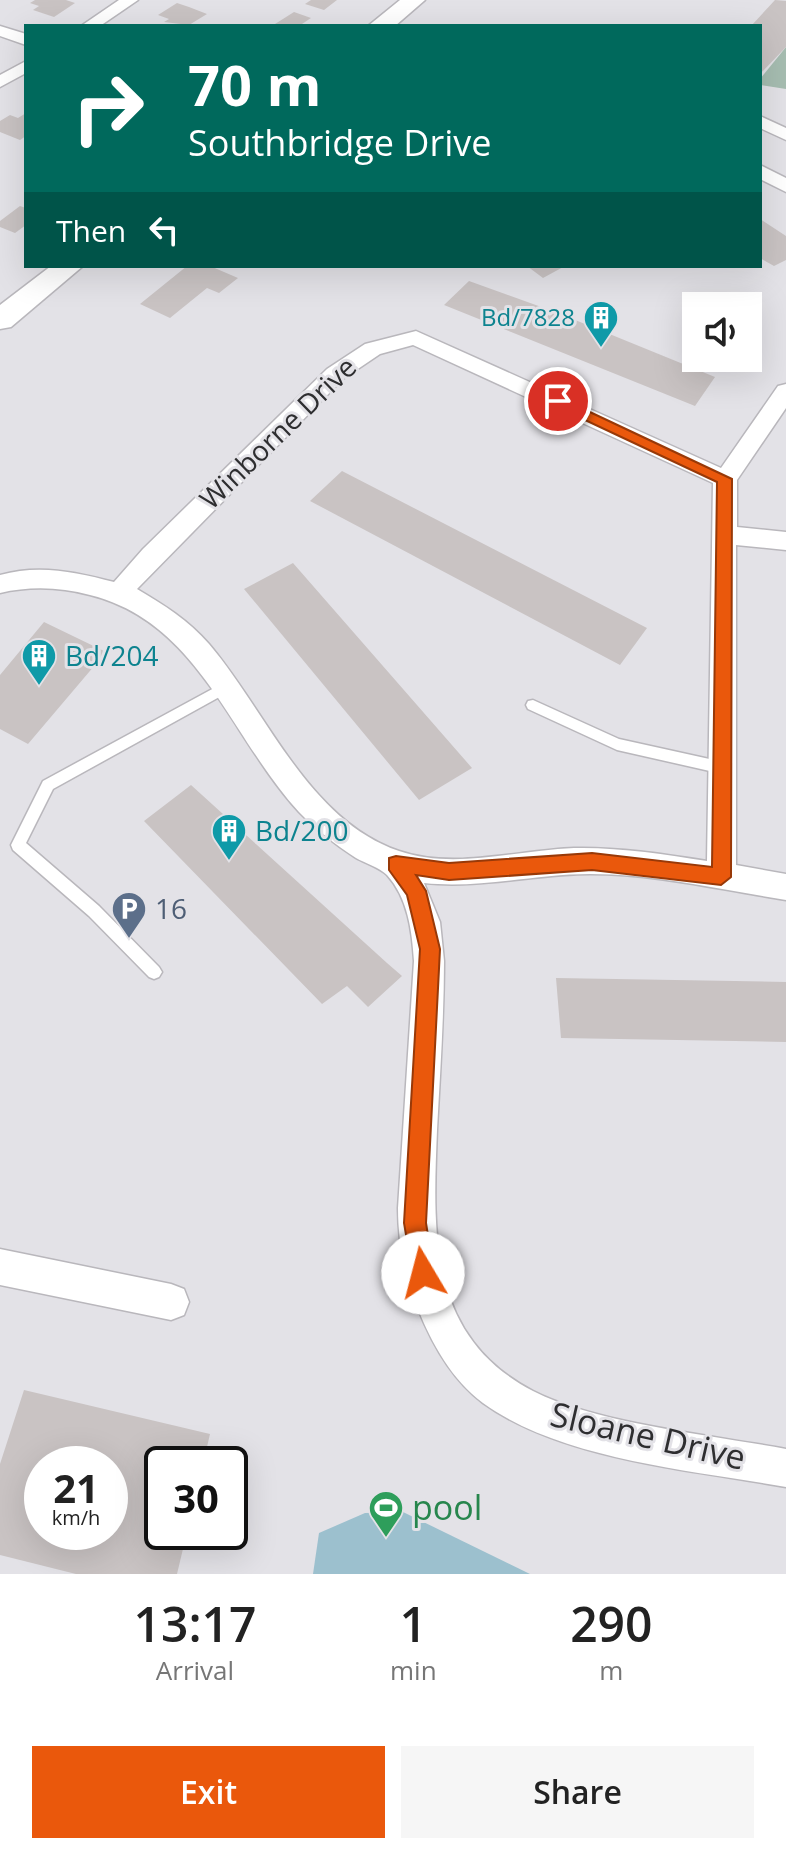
<!DOCTYPE html>
<html lang="en">
<head>
<meta charset="utf-8">
<style>
	:root { --surface:#fff; --page:#f6f6f6; --text:#222; --muted:#767676; --accent:#ea580c }
	body { margin:0; font-family:"Open Sans",sans-serif; background:var(--page); color:var(--text); height:100vh; display:flex; flex-direction:column; font-size:30px; white-space:nowrap }
	* { box-sizing:border-box; margin:0 }
	p { font-size:26px; color:var(--muted) }
	.icon { flex:none; width:44px; height:44px; fill:none; stroke:currentColor; stroke-width:2; stroke-linecap:round; stroke-linejoin:round }
	.map { position:relative; height:1574px; overflow:hidden }
	.drawer { display:flex; flex-direction:column; background:var(--surface); flex:1 }
	.drawer>* { flex:none }
	.banner { position:absolute; left:24px; top:24px; width:738px; height:244px; border-radius:0px; box-shadow:0 8px 32px #0002; background:#00695c; color:#fff; overflow:hidden }
	.tools { position:absolute; left:682px; top:292px; display:grid; gap:16px }
	.tools a { display:grid; place-items:center; width:80px; height:80px; border-radius:0px; background:var(--surface); box-shadow:0 8px 32px #0002; font-size:40px }
	.speed { position:absolute; left:24px; top:1446px; display:flex; gap:16px; font-size:40px; font-weight:700; text-align:center }
	.speed>* { display:grid; place-content:center; width:104px; height:104px; border-radius:50%; background:var(--surface); box-shadow:0 8px 32px #0002; line-height:1 }
	.speed small { font-size:20px; font-weight:400 }
	.speed .limit { border:4px solid #111; border-radius:12px; background:#fff; color:#111 }
	.pin { position:absolute; display:grid; place-items:center; width:68px; height:68px; color:#fff; margin:-34px; border:4px solid #fff; border-radius:50%; box-shadow:0 2px 8px #0007 }
	.me { position:absolute; width:88px; margin:-44px; rotate:352deg; stroke-linejoin:round; filter:drop-shadow(0 0 6px #0008) }
	.turn { display:flex; align-items:center; gap:28px; height:168px; padding:0 32px; font-size:36px }
	.turn .icon { width:104px; height:104px; stroke-width:2.5 }
	.turn b { display:block; font-size:56px; line-height:68px }
	.then { display:flex; align-items:center; height:76px; padding:0 32px; background:#0003; gap:16px; font-size:30px }
	.eta { display:flex; justify-content:space-evenly; align-items:center; height:136px; text-align:center }
	.eta b { font-size:48px; font-weight:600; line-height:56px }
	.button { display:flex; gap:16px; margin-top:auto; padding:16px 32px }
	.button a { flex:1; height:92px; border-radius:0px; background:var(--accent); color:#fff; font-size:32px; font-weight:600; line-height:92px; text-align:center }
	.button a+a { background:var(--page); color:var(--text) }
	.map>svg:first-child { display:block }
	.green { fill:#a6bdb1 }
	.water { fill:#9cc0ce }
	.building { fill:#c9c3c3; fill-rule:evenodd }
	.lines { fill:none; stroke-linecap:round; stroke-linejoin:round }
	.service-casing { stroke:#b9b7bc; stroke-width:3 }
	.minor-casing { stroke:#b9b7bc; stroke-width:3 }
	.secondary-casing { stroke:#b9b7bc; stroke-width:3 }
	.service { fill:#fff; fill-rule:evenodd }
	.minor { fill:#fff; fill-rule:evenodd }
	.secondary { fill:#fff; fill-rule:evenodd }
	.route { fill:#ea580c; stroke:#983908; stroke-width:2 }
	.labels { text-anchor:middle; stroke-width:6; stroke-linejoin:round; paint-order:stroke }
	.far-culture-label { font-size:24px; fill:#0d838f; stroke:#e3e2e7; text-anchor:end }
	.street-label { font-size:28px; fill:#2e2e30; stroke:#e3e2e7 }
	.culture-label { font-size:28px; fill:#0d838f; stroke:#e3e2e7; text-anchor:start }
	.service-label { font-size:28px; fill:#4e5e75; stroke:#e3e2e7; text-anchor:start }
	.near-street-label { font-size:34px; fill:#2e2e30; stroke:#e3e2e7 }
	.near-leisure-label { font-size:34px; fill:#27864d; stroke:#e3e2e7; text-anchor:start }
</style>
</head>
<body>
<div class="map">
<svg width="786" height="1574" viewBox="0 0 786 1574">
	<rect width="100%" height="100%" fill="#e3e2e7"/>
	<path class="green" d="M786,47V89L760,85V79Z"/>
	<path class="water" d="M403,1512L530,1574H313L319,1533L365,1513Z"/>
	<path class="building" d="M35,0H66L75,3L54,17L33,10L39,6L30,3Z
		M311,0H337L324,10L305,4Z
		M775,0L786,1V47L760,74V26H751Z
		M177,3L189,7L207,14L189,25L164,22L169,19L158,15Z
		M294,12L311,18L299,26L275,24Z
		M26,113V136L20,140L0,132V121L10,115L18,118Z
		M20,206L26,208V225L15,233L0,227V221Z
		M760,219L786,236V260L774,266L760,258Z
		M187,266H210L238,278L219,293L207,288L170,318L140,304Z
		M527,266H565L543,278Z
		M469,281L558,313L715,377L695,406L444,305Z
		M342,471L647,628L620,665L310,501Z
		M293,563L472,768L419,800L244,589Z
		M44,622L106,652L28,744L0,729V675Z
		M191,785L387,963L402,976L368,1007L347,986L322,1004L144,821Z
		M556,978L786,982V1042L561,1038Z
		M24,1390L210,1434L203,1464H162V1532H187L177,1574H76L0,1555V1464ZM42,1464H110V1532H42Z"/>
	<g class="lines">
		<defs>
			<path id="service" d="M227,681L232,682L234,686L232,690L53,789L26,843L99,906L159,967L162,972L159,977L154,979L149,977L89,916L13,850L11,845L43,781Z
				M533,700L619,739L723,762L728,764L730,768L728,772L723,774L617,750L528,709L526,705L528,701Z"/>
			<path id="minor" d="M119,0H138L100,26H81Z
				M0,26L26,34V45L0,36Z
				M26,61V73L0,87V75Z
				M760,116L786,128V140L760,128Z
				M760,165L786,178V192L760,179Z
				M416,331L721,468L778,386L786,384V408L737,480V527L786,532V550L736,545V865L786,874V900C722,890 656,874 590,874C535,874 480,889 424,883L440,922L444,961C444,1017 440,1074 437,1130C433,1231 427,1336 533,1391C598,1424 712,1435 786,1449V1487C692,1470 562,1460 483,1403C452,1380 432,1344 418,1309C405,1277 398,1243 398,1208L414,961C412,931 408,898 387,875C380,868 365,863 356,858C336,845 315,829 299,812C230,737 199,622 90,595C60,587 30,586 0,593V575C39,564 76,572 114,582L143,549L327,369L365,344ZM413,345L713,483L707,861C663,854 618,847 574,848C517,850 454,870 399,851C308,820 267,712 209,644C188,620 164,605 137,589L343,379L380,354Z
				M0,1249L171,1284L184,1289L189,1302L184,1315L171,1320L0,1285Z"/>
			<path id="secondary" d="M400,0H425L395,26H368Z
				M51,266H83L11,327L0,329V305Z"/>
		</defs>
		<use href="#service" class="service-casing"/>
		<use href="#minor" class="minor-casing"/>
		<use href="#secondary" class="secondary-casing"/>
		<use href="#service" class="service"/>
		<use href="#minor" class="minor"/>
		<use href="#secondary" class="secondary"/>
	</g>
	<path class="route" d="M558,397L732,479L731,877L721,885L592,870L449,880L416,875L426,891L440,949L426,1223L434,1273L431,1282L423,1285L414,1282L404,1223L420,949L407,895L389,870V858L396,856L449,863L592,853L712,867L717,482L553,405L551,401Z"/>
	<defs>
		<symbol id="building-pin" viewBox="-11 -11 22 30"><path d="M0 17L-7.5 6A9.5 9.5 0 1 1 7.5 6Z" fill="#0f9aa8" stroke="#e3e2e7"/><path d="M-4-6H4V6H1V3H-1V6H-4ZM-2.5-4.3h1.7v1.8h-1.7ZM.8-4.3h1.7v1.8H.8ZM-2.5-1h1.7V.8h-1.7ZM.8-1h1.7V.8H.8Z" fill="#fff"/></symbol>
		<symbol id="parking-pin" viewBox="-11 -11 22 30"><path d="M0 17L-7.5 6A9.5 9.5 0 1 1 7.5 6Z" fill="#5c6f8a" stroke="#e3e2e7"/><path d="M-3.5-5.5H1a3.5 3.5 0 0 1 0 7H-1V5.5H-3.5ZM-1-3.4V-.6H.8a1.4 1.4 0 0 0 0-2.8Z" fill="#fff"/></symbol>
		<symbol id="stadium-pin" viewBox="-11 -11 22 30"><path d="M0 17L-7.5 6A9.5 9.5 0 1 1 7.5 6Z" fill="#2e9e5b" stroke="#e3e2e7"/><path d="M0-5a6.5 5 0 1 0 0 10a6.5 5 0 1 0 0-10ZM-3.5-1.8h7v3.6h-7Z" fill="#fff"/></symbol>
	</defs>
	<g fill-rule="evenodd">
		<use href="#building-pin" x="581" y="298" width="40" height="54"/>
		<use href="#building-pin" x="19" y="636" width="40" height="54"/>
		<use href="#building-pin" x="209" y="811" width="40" height="54"/>
		<use href="#parking-pin" x="109" y="889" width="40" height="54"/>
		<use href="#stadium-pin" x="366" y="1488" width="40" height="54"/>
	</g>
	<g class="labels">
		<g class="far-culture-label">
			<text x="575" y="326">Bd/7828</text>
		</g>
		<g class="street-label">
			<text transform="translate(278 433) rotate(-44)" y="10">Winborne Drive</text>
		</g>
		<g class="culture-label">
			<text x="65" y="666">Bd/204</text>
			<text x="255" y="841">Bd/200</text>
		</g>
		<g class="service-label">
			<text x="155" y="919">16</text>
		</g>
		<g class="near-street-label">
			<text transform="translate(648 1436) rotate(13)" y="12">Sloane Drive</text>
		</g>
		<g class="near-leisure-label">
			<text x="412" y="1520">pool</text>
		</g>
	</g>
</svg>
<div class="tools">
<a><svg class="icon" aria-label="sound" viewBox="0 0 24 24"><path d="M4 9h4l5-4v14l-5-4H4zM17 9q2 3 0 6"/></svg></a>
</div>
<div class="speed"><div>21<small>km/h</small></div><div class="limit">30</div></div>
<div class="pin" style="left:558px;top:401px;background:#d93025"><svg class="icon" aria-label="arrive" viewBox="0 0 24 24"><path d="M6 21V4h12l-3 4 3 4H6"/></svg></div>
<svg class="me" style="left:423px;top:1273px" viewBox="-20 -20 40 40"><circle r="19" fill="#fff"/><path d="M0-13L10 11 0 6-10 11z" fill="#ea580c"/></svg>
<div class="banner">
<div class="turn"><svg class="icon" aria-label="right" viewBox="0 0 24 24"><path d="M7 20v-9h11M14 6l5 5-5 5"/></svg><div><b>70 m</b>Southbridge Drive</div></div>
<div class="then">Then<svg class="icon" aria-label="left" viewBox="0 0 24 24"><path d="M17 20v-9H6M10 6l-5 5 5 5"/></svg></div>
</div>
</div>
<section class="drawer">
<div class="eta">
<div><b>13:17</b><p>Arrival</p></div>
<div><b>1</b><p>min</p></div>
<div><b>290</b><p>m</p></div>
</div>
<div class="button"><a>Exit</a><a>Share</a></div>
</section>
</body>
</html>
